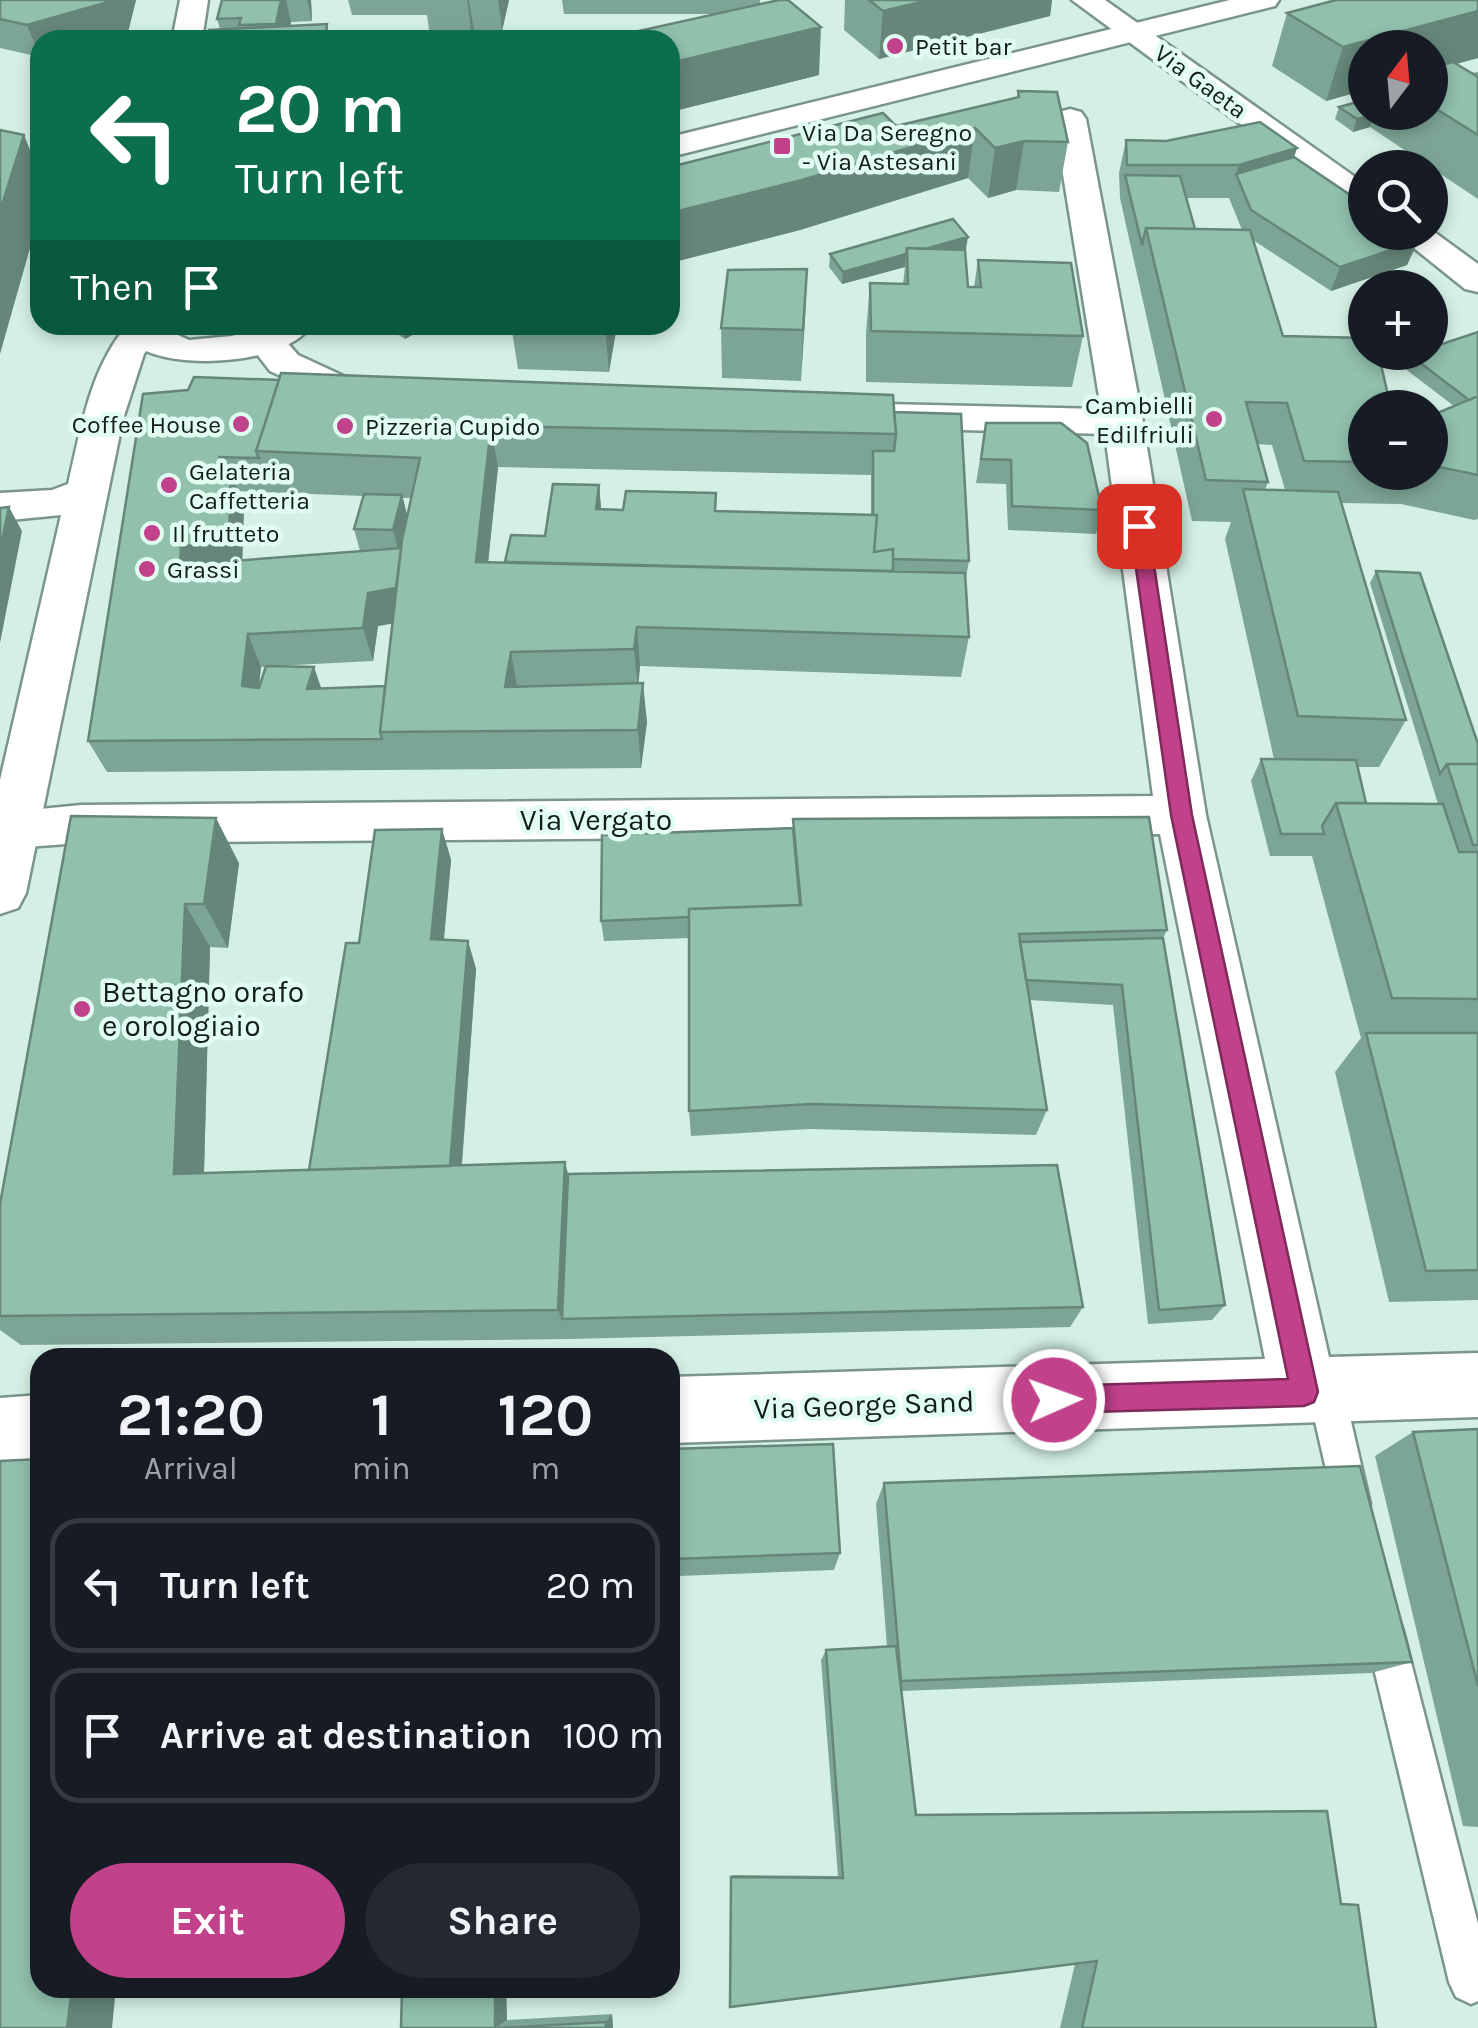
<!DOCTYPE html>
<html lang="en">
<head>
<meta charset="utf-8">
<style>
	:root { --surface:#171b24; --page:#242831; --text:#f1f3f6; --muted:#9ea1a6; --line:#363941; --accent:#c2418b }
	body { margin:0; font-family:Karla,sans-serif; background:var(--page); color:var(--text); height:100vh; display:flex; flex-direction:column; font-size:38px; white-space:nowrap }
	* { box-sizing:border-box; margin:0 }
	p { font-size:32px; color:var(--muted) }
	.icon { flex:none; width:55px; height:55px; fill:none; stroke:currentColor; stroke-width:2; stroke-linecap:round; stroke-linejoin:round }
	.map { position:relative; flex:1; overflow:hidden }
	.sheet { position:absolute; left:30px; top:1348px; width:650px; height:650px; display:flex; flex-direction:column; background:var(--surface); border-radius:30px; box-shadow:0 5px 15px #0003 }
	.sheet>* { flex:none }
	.hud { position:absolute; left:30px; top:30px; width:650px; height:305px; border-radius:30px; box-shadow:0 5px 15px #0003; background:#0b6e4f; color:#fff; overflow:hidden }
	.needle { width:65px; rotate:16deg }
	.tools { position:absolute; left:1348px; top:30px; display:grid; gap:20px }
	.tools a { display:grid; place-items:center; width:100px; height:100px; border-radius:50%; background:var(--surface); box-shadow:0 5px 15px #0003; font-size:50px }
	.pin { position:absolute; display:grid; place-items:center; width:85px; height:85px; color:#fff; margin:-42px; border-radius:20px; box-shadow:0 5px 15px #0006 }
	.me { position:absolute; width:110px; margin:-55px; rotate:88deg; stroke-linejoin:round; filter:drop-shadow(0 0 8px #0008) }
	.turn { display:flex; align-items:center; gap:35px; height:210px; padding:0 40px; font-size:45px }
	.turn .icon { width:130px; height:130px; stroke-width:2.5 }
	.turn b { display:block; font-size:70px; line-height:85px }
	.then { display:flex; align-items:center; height:95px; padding:0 40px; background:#0003; gap:20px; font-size:38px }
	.eta { display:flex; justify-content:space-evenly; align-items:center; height:170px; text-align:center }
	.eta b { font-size:60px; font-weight:700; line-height:70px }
	.action { display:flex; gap:20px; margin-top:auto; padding:20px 40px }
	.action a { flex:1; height:115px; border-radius:60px; background:var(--accent); color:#fff; font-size:40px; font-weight:700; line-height:115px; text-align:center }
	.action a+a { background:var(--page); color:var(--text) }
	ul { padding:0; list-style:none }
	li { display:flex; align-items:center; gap:30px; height:135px; margin:0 20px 15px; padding:0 20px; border:5px solid var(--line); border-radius:30px }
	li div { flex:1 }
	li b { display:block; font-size:38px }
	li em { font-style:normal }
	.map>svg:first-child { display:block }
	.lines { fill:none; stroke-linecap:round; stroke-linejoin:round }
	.lane-casing { stroke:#7b958a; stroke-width:5 }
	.street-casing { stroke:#7b958a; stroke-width:5 }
	.secondary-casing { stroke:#7b958a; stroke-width:5 }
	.lane { fill:#fff; fill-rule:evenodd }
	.street { fill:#fff; fill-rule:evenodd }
	.secondary { fill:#fff; fill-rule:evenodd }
	.wall { fill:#7da595; fill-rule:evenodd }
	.shaded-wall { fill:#668679 }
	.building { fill:#91c0ad; stroke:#668679; stroke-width:2.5 }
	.route { fill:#c2418b; stroke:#7e2a5a; stroke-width:2.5 }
	.poi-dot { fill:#c2418b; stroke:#e1fdf2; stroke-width:4 }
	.labels { text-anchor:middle; stroke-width:9; stroke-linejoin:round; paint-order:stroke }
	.far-poi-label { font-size:25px; fill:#131e1a; stroke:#e1fdf2; text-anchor:start }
	.far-street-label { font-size:25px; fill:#131e1a; stroke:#e1fdf2 }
	.street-label { font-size:30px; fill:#131e1a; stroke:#e1fdf2 }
	.poi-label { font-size:30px; fill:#131e1a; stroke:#e1fdf2; text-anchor:start }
</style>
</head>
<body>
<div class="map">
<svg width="1478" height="2028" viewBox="0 0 1478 2028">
	<rect width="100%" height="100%" fill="#d4f0e4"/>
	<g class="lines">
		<defs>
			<path id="lane" d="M1326,1373L1338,1379L1344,1391L1370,1504L1365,1517L1352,1522L1339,1517L1334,1504L1308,1391L1314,1379Z
				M1384,1612L1398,1617L1403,1631L1478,1924V2001L1471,2004L1456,1997L1449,1982L1365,1631L1370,1617Z"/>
			<path id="street" d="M1072,0H1105L1365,184V210L1353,207Z
				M1070,109L1081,112L1086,119L1143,422L1206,815L1329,1357L1478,1353V1417L670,1443V1377L1265,1359L1160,834L81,843L12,848L0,845V813L81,805L1153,796L1105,434L886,428L872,425L866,416L872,407L886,404L1101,409L1054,119L1059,112Z
				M1430,229L1478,264V292L1465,289L1394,232H1430Z
				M265,329L278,332L298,355L389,397L395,405L389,413L375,417L361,413L270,371L246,340L252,332Z
				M40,1395V1461L0,1464V1398Z"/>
			<path id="secondary" d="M180,0H208L202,40H172Z
				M1230,0H1279L1275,6L670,157V137Z
				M115,325H156L189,340L232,336L265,325H312C285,364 186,369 146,351L144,354L123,419L26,893L18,908L0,914V780L61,515L0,521V493L52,490L68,484C80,433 89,375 121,333Z"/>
		</defs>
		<use href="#lane" class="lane-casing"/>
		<use href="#street" class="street-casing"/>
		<use href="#secondary" class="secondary-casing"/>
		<use href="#lane" class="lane"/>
		<use href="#street" class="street"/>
		<use href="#secondary" class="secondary"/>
	</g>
	<path class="wall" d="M0,0H136L128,32L40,40V57L0,48Z
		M222,0H311L312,21L291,22L290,26L327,24L330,40H208L220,29L217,19Z
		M348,0H509L502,31H474L472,37H430L427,15H352Z
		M562,0H760V4L819,75L670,112V40H607V38L717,14H564Z
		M845,0H1052L1050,16L879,59L844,30Z
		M1478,0V58L1456,64L1472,73L1478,72V199L1370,127L1353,132L1335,119L1339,107L1365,112H1430V48H1365V90L1326,101L1272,66L1287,13Z
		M1018,91L1068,142L1059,192L1016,190L988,198L968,178L800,230L670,263V167L896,126L1017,97Z
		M1126,140L1297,148L1294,157L1418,241L1407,265L1331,291L1253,240L1283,336L1365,408V472H1430V412H1440L1454,406L1404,368L1410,355L1478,332V519L1474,520L1401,504L1341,503L1406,720L1379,767H1357L1366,803L1438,804L1370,583L1376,571L1478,744V1300L1389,1302L1335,1072L1361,1038L1312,856H1270L1251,781L1261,759H1274L1225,539L1231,522L1192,521L1120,198L1119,173ZM1186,198H1229L1242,230L1195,229ZM1257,444L1272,445L1285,490H1265L1268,482Z
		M966,249L964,250L968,287H974L978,260L1083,336L1072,387L866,382V333L870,283L903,284L905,267L842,284L829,267L830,254Z
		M807,269L801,381L722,378L721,328Z
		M383,325H430L405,339Z
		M511,325H617L609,372L518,369Z
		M143,394L894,412L969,561L965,583L969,637L961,677L640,666L638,683L647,722L641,768L107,772L88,741ZM498,467L871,475V515L716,511V493L623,510L601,509L599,485L545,536L505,562H488ZM238,491L363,496L354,529L360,551L242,560L244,506ZM403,498H411L407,515ZM392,623L385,686L322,688L274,666L373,661L378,626ZM261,667H266L259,686Z
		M986,423L1102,510L1096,534L1008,530L1006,484L976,483Z
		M71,816L239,863L228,948L210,947L204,1173L309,1170L359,943L442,829L451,860L444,940L468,941L476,969L462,1165L568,1174L1083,1307L1070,1327L568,1339L21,1345L0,1330V1204Z
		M793,819L1167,930L1163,938L1225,1305L1212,1320L1148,1324L1113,1005L1029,1000L1047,1110L1036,1135L810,1129L691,1136L689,1111V938L604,941L601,921L793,828Z
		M1478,1429V1827L1463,1826L1375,1456L1413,1432Z
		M670,1449L840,1553L834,1570L678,1576V1640H670Z
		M884,1483L1412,1662L1371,1673L901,1691L916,1815L1341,1904L1376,2028H1060L1075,1964L730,2007L732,1875L838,1876L821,1660L826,1650L887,1647L876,1504Z
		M402,1988H506L507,2020L612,2014L613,2028H401Z"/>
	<path class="shaded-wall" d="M115,0H136L128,32L99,40H40V57L27,25Z
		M281,0H286L291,22L287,40H280L276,24Z
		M307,0H311L312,21Z
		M467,0H469L474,31L472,37Z
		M498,0H509L502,31Z
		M929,0H1052L1050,16L879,59L883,11Z
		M1478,11V58L1430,71V48H1365V90L1326,101L1343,47Z
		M821,27L819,75L670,112V63Z
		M1374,115L1370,127L1353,132L1357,119Z
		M975,128L968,178L800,230L670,263V213Z
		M24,135L40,175V213L0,354V211Z
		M1024,141L1016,190L988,198L995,148Z
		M1297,148L1286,181L1236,174L1239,165Z
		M968,237L966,249L908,266L907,254Z
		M1418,241L1407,265L1331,291L1340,267Z
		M906,254L905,267L842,284L843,272Z
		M807,269L805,319L801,381L803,330Z
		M404,325H430L405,339L403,326Z
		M605,325H617L609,372Z
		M491,426L498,467L484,602L476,562Z
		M231,472L244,506L242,572L180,565L181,547Z
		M599,485L602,519L596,509Z
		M402,495L408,519L399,554L393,530Z
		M9,507L22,531L0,643V550Z
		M399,588L408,621L378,626L373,661L363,628L368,593Z
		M637,627L640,666L638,689L634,649Z
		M248,634L261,667L255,719L242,686Z
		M511,652L518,691L505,687Z
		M314,667L325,699L307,689Z
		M643,683L647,722L641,768L638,730Z
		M216,818L239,863L228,948L204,904Z
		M442,829L451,860L441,968L431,939Z
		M185,904L210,947L203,1209L174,1174Z
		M468,941L476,969L459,1201L449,1177Z
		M565,1162L574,1197L562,1319L558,1310Z
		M674,1559L678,1576V1640L674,1626Z
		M72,1988H116L112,2028H67Z
		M495,1988H506L507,2020L495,2028Z
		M612,2014L613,2028H606V2022Z"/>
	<path class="building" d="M0,0H115L27,25L0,19Z
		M222,0H281L276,24L239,25L241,18L217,19Z
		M779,0H788L821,27L670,63V40H610L607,38Z
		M869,0H929L883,11Z
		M1336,0H1478V11L1343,47L1287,13Z
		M327,24L325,40H208L209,30Z
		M1453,62L1478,77V135L1430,105V68Z
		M1018,91L1057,92L1068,142L1024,141L995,148L975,128L802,180L670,213V167L883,113L896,126L1019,97Z
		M1365,100V112H1375L1374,115L1357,119L1339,107Z
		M1260,122L1297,148L1239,165H1127L1126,140L1166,141Z
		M0,130L24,135L0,211Z
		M1294,157L1365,205V232H1405L1418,241L1340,267L1251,210L1236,174Z
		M1125,175L1180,176L1195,229L1146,228L1142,245Z
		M953,219L968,237L925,249L907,248L906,254L843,272L830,254Z
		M1146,228L1250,230L1283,336L1365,338V352H1378L1391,408H1365V462L1304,461L1287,403L1246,402L1268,482L1206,480Z
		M907,248L965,250L968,287H981L978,260L1071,263L1083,336L871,331L870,283L908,284Z
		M807,269L803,330L721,328L728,270Z
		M1478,332V396L1469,400L1410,355L1417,352H1430V348Z
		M281,373L893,395L896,434L491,426L476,562L965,573L969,637L637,627L634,649L511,652L505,687L643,683L638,730L380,732L402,540L420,458L256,451Z
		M194,377L279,380L256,451L259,458L220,457L231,472L229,539L181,547L180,565L401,548L396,588L368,593L363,628L248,634L242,686L259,688L266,666L314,667L307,689L385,686L380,732L382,739L88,741L143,394L188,390Z
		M1478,396V475L1430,465V412H1440Z
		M894,412L961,414L969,561L893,559V549L874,552L877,515H873V451H894L896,434Z
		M986,423H1061L1087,443L1102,510L1012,506L1011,460L981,459Z
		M553,484L599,485L596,509L623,510L626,491L716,493L715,511L877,515L874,552L893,549V571L505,562L511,535L545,536Z
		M1243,489L1338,492L1406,720L1298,716Z
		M364,494L402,495L393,530L354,529Z
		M9,507L0,550V508Z
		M1376,571L1420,573L1478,744V764H1447L1440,774Z
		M1261,759L1356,760L1366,803H1336L1322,826L1324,834H1281Z
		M1447,764H1478V845H1473Z
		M1336,803L1443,804L1459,852H1478V999L1392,998Z
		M71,816L216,818L204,904H185L174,1174L565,1162L558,1310L0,1316V1204Z
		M1149,817L1167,930L1019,934L1047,1110L812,1104L689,1111V909L801,905L793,819Z
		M793,828L800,905L689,909V917L601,921L602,835Z
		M442,829L431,939L468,941L450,1166L309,1170L346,943H359L375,830Z
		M1163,938L1225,1305L1159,1310L1122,985L1026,980L1020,942Z
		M1366,1033H1478V1270L1426,1271Z
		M1057,1165L1083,1307L562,1319L568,1174Z
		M1478,1429V1686L1413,1432Z
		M833,1444L840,1553L674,1559V1626H670V1449Z
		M40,1459V1988H72L67,2028H0V1461Z
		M1360,1466L1412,1662L901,1681L884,1483Z
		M896,1646L916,1815L1327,1811L1341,1904L1358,1905L1376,2028H1082L1097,1961L730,2007L731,1877L843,1878L826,1650Z
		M402,1988H495V2028H401Z
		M606,2022V2028H497Z"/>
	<path class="route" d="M1139,520L1148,526L1192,815L1318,1392L1314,1402L1304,1406L1054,1413L1045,1409L1041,1400L1045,1390L1054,1386L1288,1379L1171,815L1130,526Z"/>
	<g class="poi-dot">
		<circle cx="895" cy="46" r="10"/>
		<rect x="772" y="136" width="20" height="20" rx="5"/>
		<circle cx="1214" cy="419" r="10"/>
		<circle cx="241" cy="424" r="10"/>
		<circle cx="345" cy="426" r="10"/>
		<circle cx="169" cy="485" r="10"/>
		<circle cx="152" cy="533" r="10"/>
		<circle cx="147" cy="569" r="10"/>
		<circle cx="82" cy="1009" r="10"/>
	</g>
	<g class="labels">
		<g class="far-poi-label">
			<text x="915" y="55">Petit bar</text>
			<text x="802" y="141">Via Da Seregno<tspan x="802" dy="29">- Via Astesani</tspan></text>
			<text x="1194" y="414" text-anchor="end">Cambielli<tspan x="1194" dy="29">Edilfriuli</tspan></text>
			<text x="221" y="433" text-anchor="end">Coffee House</text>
			<text x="365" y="435">Pizzeria Cupido</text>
			<text x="189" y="480">Gelateria<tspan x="189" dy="29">Caffetteria</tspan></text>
			<text x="172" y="542">Il frutteto</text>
			<text x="167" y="578">Grassi</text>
		</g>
		<g class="far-street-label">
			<text transform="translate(1201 81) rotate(36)" y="9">Via Gaeta</text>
		</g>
		<g class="street-label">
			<text x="596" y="830">Via Vergato</text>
			<text transform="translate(864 1405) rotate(-2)" y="10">Via George Sand</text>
		</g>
		<g class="poi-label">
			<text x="102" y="1002">Bettagno orafo<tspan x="102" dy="34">e orologiaio</tspan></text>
		</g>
	</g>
</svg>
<div class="tools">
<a><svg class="needle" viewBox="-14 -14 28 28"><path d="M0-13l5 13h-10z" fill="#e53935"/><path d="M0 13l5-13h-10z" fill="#9ea1a6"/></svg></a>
<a><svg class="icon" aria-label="search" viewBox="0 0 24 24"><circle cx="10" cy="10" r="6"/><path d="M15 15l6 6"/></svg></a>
<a>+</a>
<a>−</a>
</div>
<div class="pin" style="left:1139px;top:526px;background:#d93025"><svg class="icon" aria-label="arrive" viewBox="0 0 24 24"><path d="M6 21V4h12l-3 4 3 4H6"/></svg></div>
<svg class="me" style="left:1054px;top:1400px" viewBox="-20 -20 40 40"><circle r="17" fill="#c2418b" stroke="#fff" stroke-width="3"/><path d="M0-11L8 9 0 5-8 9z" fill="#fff"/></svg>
<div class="hud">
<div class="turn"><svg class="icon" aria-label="left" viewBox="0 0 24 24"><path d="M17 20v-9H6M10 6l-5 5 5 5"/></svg><div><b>20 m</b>Turn left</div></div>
<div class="then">Then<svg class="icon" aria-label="arrive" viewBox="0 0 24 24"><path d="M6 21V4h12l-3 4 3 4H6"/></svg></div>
</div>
<section class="sheet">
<div class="eta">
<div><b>21:20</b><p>Arrival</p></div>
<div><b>1</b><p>min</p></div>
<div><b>120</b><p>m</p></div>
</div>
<ul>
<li><svg class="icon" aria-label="left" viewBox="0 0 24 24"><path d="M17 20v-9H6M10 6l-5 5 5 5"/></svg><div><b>Turn left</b></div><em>20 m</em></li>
<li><svg class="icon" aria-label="arrive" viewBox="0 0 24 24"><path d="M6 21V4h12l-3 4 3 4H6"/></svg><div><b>Arrive at destination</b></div><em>100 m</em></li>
</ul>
<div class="action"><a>Exit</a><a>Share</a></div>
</section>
</div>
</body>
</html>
